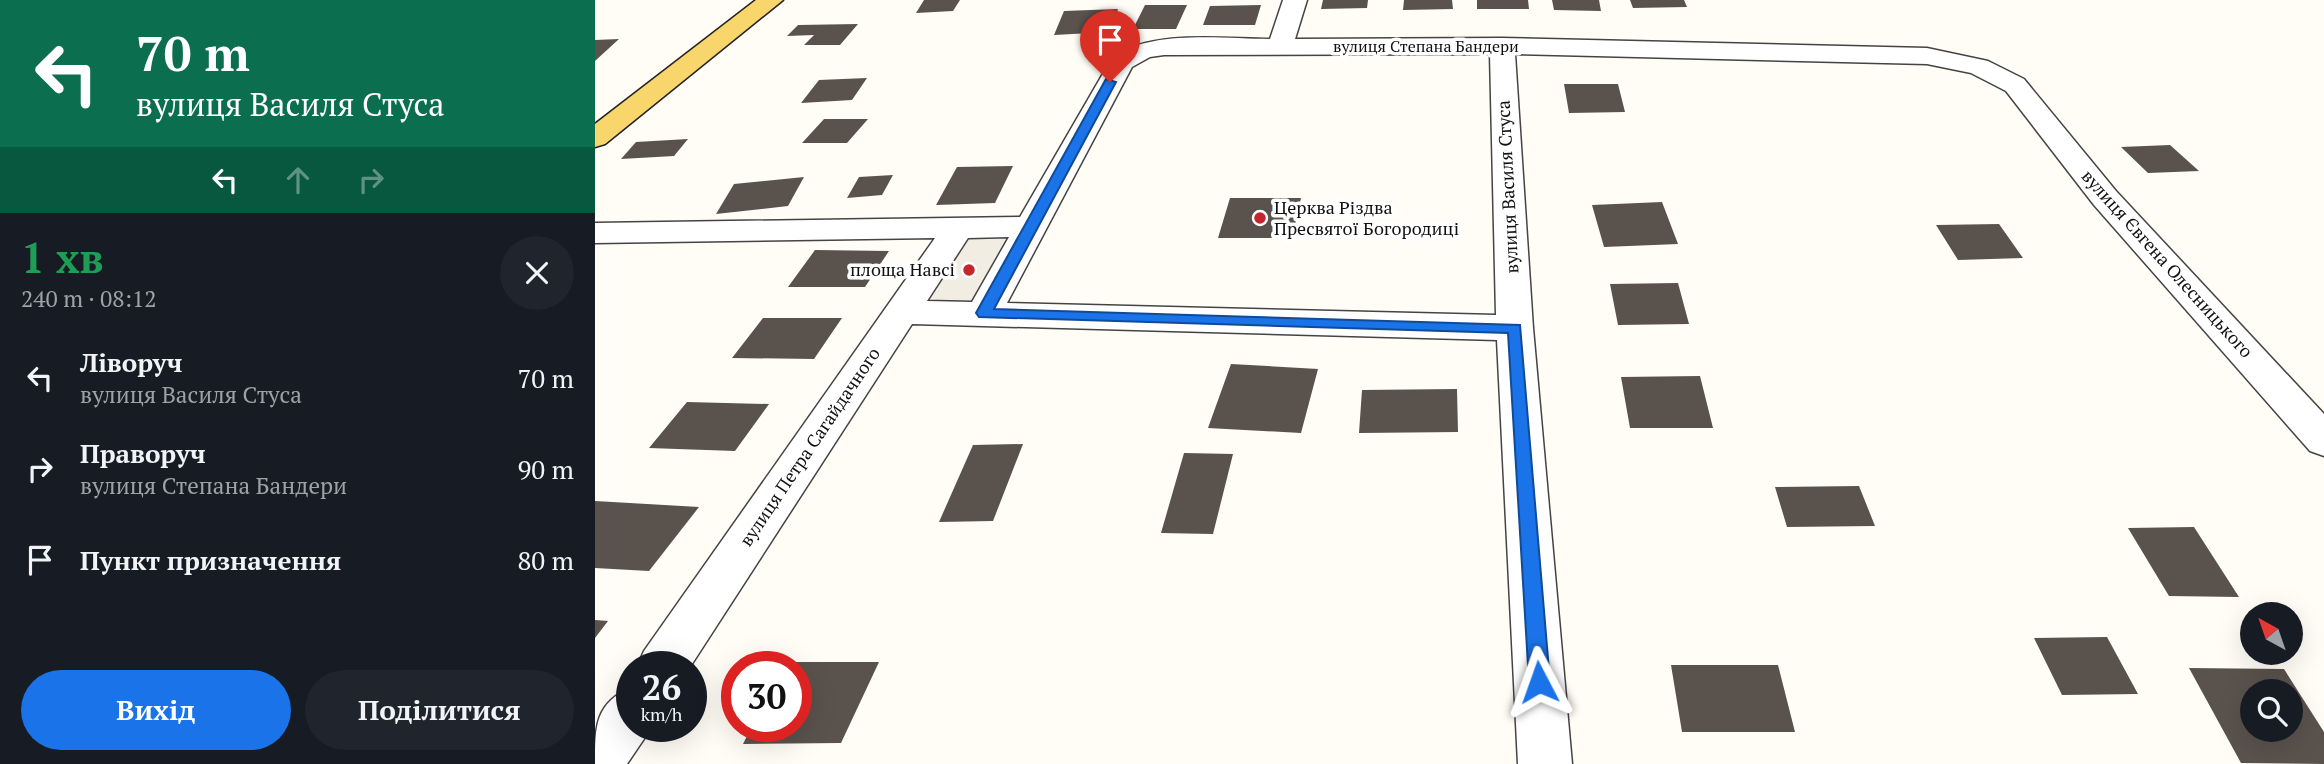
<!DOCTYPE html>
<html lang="uk">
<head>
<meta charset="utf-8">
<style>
	:root { --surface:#171b24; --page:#20242c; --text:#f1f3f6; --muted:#9ea1a6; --accent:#1a73e8 }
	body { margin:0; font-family:"PT Serif",serif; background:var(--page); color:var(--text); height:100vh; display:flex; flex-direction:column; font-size:26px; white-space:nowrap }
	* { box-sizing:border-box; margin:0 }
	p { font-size:23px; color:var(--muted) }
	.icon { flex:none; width:38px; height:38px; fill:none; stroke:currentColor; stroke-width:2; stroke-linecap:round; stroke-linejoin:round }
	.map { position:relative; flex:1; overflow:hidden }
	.side { display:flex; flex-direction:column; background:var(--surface); width:595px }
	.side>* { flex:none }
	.banner { background:#0b6e4f; color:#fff; overflow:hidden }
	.needle { width:46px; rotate:320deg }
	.tools { position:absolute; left:1645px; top:602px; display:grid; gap:14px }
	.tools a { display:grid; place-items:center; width:63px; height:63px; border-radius:50%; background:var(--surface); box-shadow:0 7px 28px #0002; font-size:35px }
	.speed { position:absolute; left:21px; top:651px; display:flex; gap:14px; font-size:35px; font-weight:700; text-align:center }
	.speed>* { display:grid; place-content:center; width:91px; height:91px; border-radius:50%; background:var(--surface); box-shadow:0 7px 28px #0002; line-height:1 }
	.speed small { font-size:18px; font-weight:400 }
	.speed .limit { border:10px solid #d22; background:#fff; color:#111 }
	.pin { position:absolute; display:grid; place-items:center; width:60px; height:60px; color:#fff; margin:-72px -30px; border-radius:50% 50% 50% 0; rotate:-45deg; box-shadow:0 0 7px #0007 }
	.pin .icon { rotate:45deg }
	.me { position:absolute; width:77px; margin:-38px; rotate:356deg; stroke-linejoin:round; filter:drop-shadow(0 0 5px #0008) }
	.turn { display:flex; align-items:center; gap:24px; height:147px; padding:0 21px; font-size:32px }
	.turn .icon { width:91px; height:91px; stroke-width:2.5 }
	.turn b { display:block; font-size:49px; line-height:60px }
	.lanes { display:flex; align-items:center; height:66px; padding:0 21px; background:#0003; justify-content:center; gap:35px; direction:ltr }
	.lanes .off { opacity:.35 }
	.round { display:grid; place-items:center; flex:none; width:74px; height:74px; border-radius:37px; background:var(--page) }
	.headline { display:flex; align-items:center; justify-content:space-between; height:119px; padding:0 21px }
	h1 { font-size:42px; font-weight:800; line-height:52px; color:#1e9e55 }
	.action { display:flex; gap:14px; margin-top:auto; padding:14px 21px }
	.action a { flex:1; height:80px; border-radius:42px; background:var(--accent); color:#fff; font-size:28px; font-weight:800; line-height:80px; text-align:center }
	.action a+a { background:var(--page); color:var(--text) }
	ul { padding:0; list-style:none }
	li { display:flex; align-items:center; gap:21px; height:91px; padding:0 21px }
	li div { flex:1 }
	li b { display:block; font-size:26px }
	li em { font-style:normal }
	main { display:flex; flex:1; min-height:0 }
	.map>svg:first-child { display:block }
	.plaza { fill:#f1ede2 }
	.building { fill:#5a524d; fill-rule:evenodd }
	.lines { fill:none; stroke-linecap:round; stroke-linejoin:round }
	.minor-casing { stroke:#444; stroke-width:3 }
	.major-casing { stroke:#222; stroke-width:3 }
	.minor { fill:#fff; fill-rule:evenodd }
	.major { fill:#f9d66b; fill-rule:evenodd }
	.route { fill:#1a73e8; stroke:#114b97; stroke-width:2 }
	.poi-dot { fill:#c4262e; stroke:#fff; stroke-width:2.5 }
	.labels { text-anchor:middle; stroke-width:7; stroke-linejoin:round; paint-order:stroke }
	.far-street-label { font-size:16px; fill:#111; stroke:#fff }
	.street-label { font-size:18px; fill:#111; stroke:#fff }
	.poi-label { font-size:18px; fill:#111; stroke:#fff; text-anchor:start }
</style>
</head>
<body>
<main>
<section class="side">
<div class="banner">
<div class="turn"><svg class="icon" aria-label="left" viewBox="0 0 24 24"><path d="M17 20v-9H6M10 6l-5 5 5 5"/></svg><div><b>70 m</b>вулиця Василя Стуса</div></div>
<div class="lanes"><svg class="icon" aria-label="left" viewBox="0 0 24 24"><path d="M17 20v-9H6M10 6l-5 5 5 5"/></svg><svg class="icon off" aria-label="ahead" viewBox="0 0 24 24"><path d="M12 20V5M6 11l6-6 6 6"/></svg><svg class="icon off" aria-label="right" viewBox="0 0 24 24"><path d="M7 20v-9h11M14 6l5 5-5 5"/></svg></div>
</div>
<div class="headline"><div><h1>1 хв</h1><p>240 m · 08:12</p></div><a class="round"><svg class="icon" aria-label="close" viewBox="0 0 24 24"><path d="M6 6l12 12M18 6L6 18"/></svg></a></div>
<ul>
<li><svg class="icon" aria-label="left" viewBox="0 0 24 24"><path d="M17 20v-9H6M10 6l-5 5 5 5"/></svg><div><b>Ліворуч</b><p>вулиця Василя Стуса</p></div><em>70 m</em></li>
<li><svg class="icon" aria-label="right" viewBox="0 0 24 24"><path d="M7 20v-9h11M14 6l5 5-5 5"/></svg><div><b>Праворуч</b><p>вулиця Степана Бандери</p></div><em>90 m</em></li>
<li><svg class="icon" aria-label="arrive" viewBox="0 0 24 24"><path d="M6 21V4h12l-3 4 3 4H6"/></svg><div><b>Пункт призначення</b></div><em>80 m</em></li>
</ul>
<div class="action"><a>Вихід</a><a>Поділитися</a></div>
</section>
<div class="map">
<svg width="1729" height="764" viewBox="0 0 1729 764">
	<rect width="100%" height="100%" fill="#fffdf5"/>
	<path class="plaza" d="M364,227H437L389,313L308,312Z"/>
	<path class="building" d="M329,0H365L358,11L321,13Z
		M728,0H773L772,8L726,9Z
		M809,0H857L858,9L808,10Z
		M882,0H933L934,9H882Z
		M957,0H1004L1006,11L959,10Z
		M1035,0H1089L1092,7L1038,8Z
		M550,5H592L581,29H538Z
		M666,5L660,25H608L615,6Z
		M523,9L515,32L459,35L469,11Z
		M263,24L245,45H209L219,35L192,36L203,25Z
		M24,39L0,61V40Z
		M272,78L257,100L206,103L224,80Z
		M969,84H1023L1030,112L974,113Z
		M229,119H273L252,143H207Z
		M93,139L79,156L26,159L41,142Z
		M1575,145L1604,171L1553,173L1526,147Z
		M418,166L400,203L341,205L362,167Z
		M298,175L287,195L252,198L264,177Z
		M209,177L193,206L121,214L139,184Z
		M635,198H706L697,238H623Z
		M1067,202L1083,244L1009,247L997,205Z
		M1404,224L1428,258L1363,260L1341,225Z
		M220,250L294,251L270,287H193Z
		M1083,283L1094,324L1023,325L1015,284Z
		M168,318H247L219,359L137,358Z
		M636,364L723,369L706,433L613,428Z
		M1105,376L1118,428H1035L1026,377Z
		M862,389L863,432L764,433L767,390Z
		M92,402L174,404L140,451L54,448Z
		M428,444L398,521L344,522L378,445Z
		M589,453L638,454L618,534L566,533Z
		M1264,486L1280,526L1192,527L1180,487Z
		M0,501L104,507L54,571L0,568Z
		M1599,527L1644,597L1574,596L1533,528Z
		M0,620L13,621L0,638Z
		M1512,637L1543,694L1467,695L1439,638Z
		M191,662H284L246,743L148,744L157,726H201V667H189Z
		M1076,665H1183L1200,732H1087Z
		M1594,668L1689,669L1729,732V764L1646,763ZM1657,691H1696V730H1657Z"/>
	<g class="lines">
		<defs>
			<path id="minor" d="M688,0H712L700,39L907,38L1332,48L1393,61L1429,79L1521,191L1729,414V456L1715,451L1499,205L1411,91L1376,73L1332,64L920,54L938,328L977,764H923L902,340L317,324L95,667H42L49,651L340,238L0,243V223L425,217L517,58C555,29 629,39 675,39ZM895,54L901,315L412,303L537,67L555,57L569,55ZM414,237L377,302L332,301L373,238Z
				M37,687V726H57L55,730L32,764H0C0,726 0,703 37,687Z"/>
			<path id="major" d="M161,0H188L10,144L0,147V124Z"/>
		</defs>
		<use href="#minor" class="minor-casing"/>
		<use href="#major" class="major-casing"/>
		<use href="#minor" class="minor"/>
		<use href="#major" class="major"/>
	</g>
	<path class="route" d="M511,79L521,82L399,309L925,325L955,682L952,689L944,692L937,689L934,682L913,333L384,317L381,313Z"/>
	<g class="poi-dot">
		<circle cx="665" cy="218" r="7"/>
		<circle cx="374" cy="270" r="7"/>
	</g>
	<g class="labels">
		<g class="far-street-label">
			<text x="831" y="52">вулиця Степана Бандери</text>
		</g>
		<g class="street-label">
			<text transform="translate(913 187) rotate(-93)" y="6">вулиця Василя Стуса</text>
			<text transform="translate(1572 264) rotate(48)" y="6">вулиця Євгена Олесницького</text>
			<text transform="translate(215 447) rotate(-56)" y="6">вулиця Петра Сагайдачного</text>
		</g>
		<g class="poi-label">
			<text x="679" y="214">Церква Різдва<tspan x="679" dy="21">Пресвятої Богородиці</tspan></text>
			<text x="360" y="276" text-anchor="end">площа Навсі</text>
		</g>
	</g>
</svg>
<div class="tools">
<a><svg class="needle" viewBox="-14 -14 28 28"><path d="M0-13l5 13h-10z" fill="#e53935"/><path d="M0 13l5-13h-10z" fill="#9ea1a6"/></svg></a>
<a><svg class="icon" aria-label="search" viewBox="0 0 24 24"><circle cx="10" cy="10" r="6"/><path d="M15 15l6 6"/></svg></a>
</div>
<div class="speed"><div>26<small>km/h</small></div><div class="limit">30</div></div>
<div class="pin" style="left:515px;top:82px;background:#d93025"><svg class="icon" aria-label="arrive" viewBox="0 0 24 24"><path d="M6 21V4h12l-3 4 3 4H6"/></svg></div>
<svg class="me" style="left:944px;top:682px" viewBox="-20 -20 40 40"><path d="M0-17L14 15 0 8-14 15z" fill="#1a73e8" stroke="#fff" stroke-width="4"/></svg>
</div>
</main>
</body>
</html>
